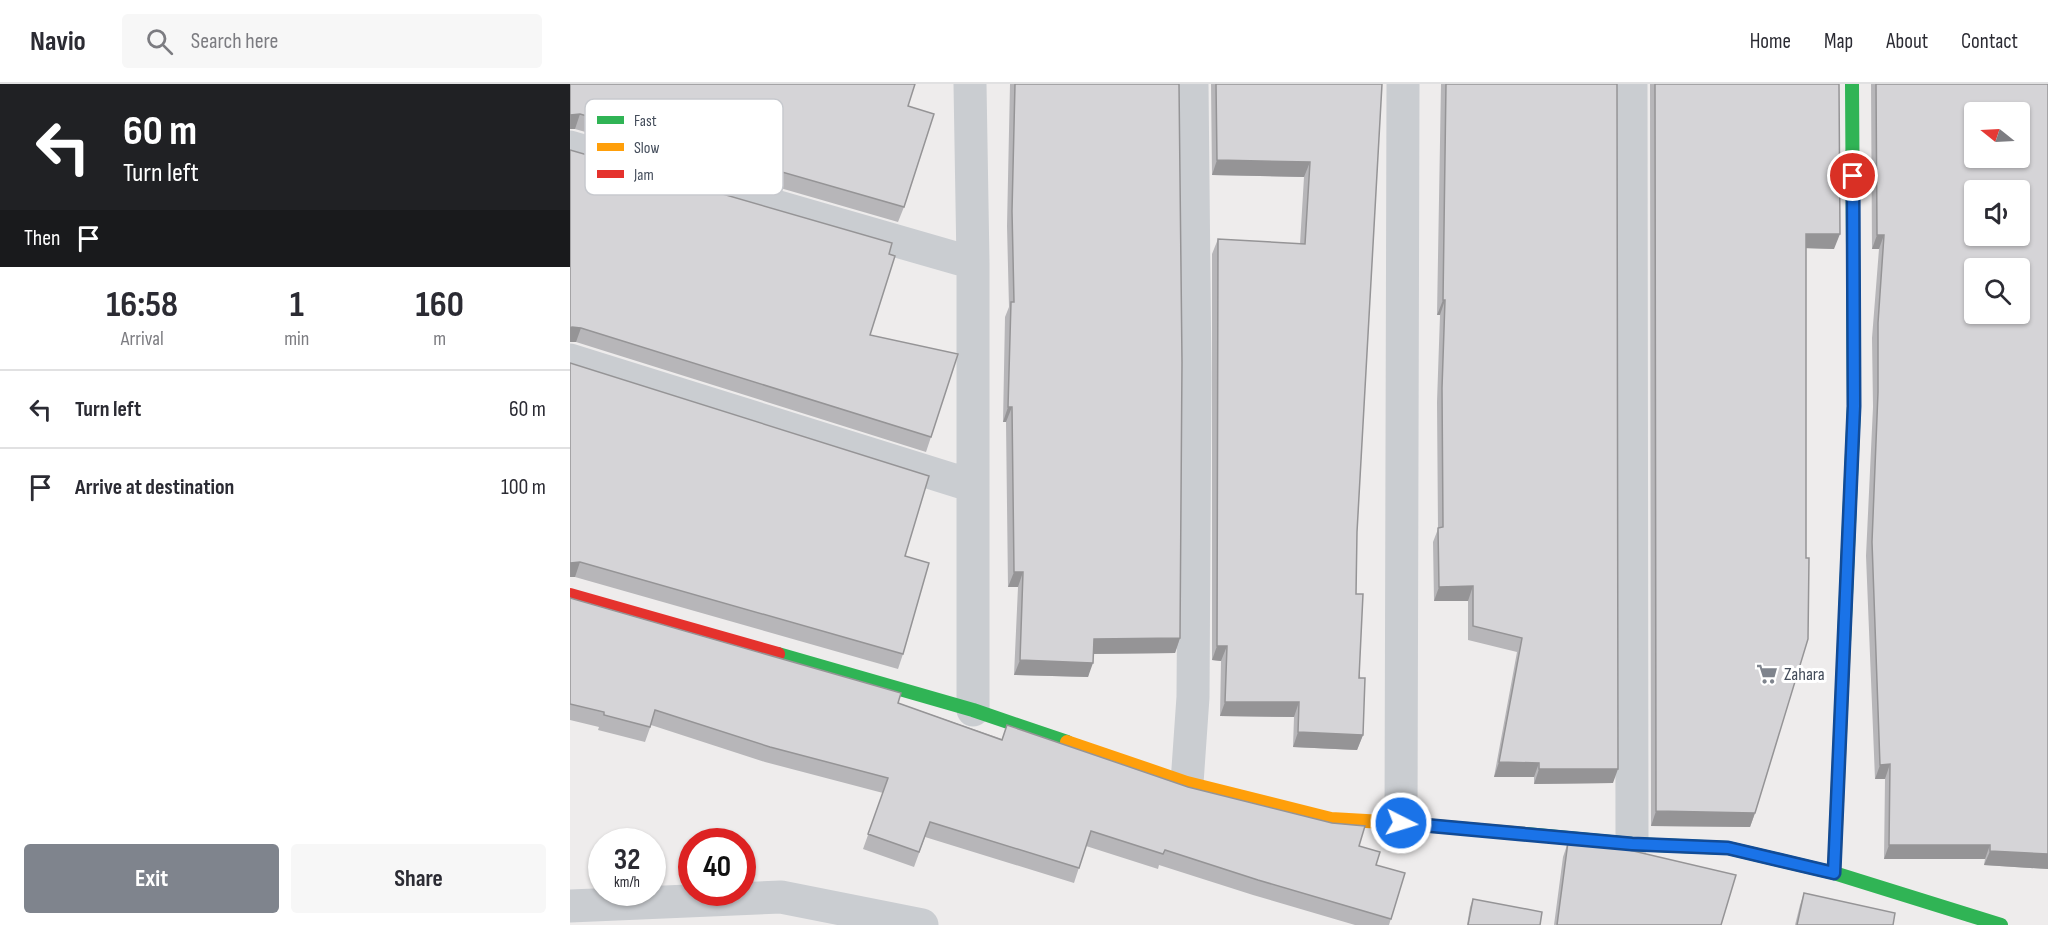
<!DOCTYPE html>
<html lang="en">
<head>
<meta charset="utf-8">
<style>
	:root { --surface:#fff; --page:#f7f7f7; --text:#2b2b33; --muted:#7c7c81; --line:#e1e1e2; --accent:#7f848d }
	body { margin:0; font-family:"Sofia Sans Condensed",sans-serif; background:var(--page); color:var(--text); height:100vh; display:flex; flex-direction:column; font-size:22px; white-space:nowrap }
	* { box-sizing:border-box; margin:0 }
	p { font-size:20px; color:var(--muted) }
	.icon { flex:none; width:33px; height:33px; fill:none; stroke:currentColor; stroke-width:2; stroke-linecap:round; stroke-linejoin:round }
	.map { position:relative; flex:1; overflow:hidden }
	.details { display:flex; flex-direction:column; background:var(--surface); width:570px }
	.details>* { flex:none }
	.banner { background:#202124; color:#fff; overflow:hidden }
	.needle { width:39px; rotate:288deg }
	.tools { position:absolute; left:1394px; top:18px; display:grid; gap:12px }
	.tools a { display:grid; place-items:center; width:66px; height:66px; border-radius:6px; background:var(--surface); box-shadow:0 2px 4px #0004; font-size:30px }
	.speed { position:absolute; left:18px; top:744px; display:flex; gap:12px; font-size:30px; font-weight:700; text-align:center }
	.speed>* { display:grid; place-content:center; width:78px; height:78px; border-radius:50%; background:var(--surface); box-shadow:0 2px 4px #0004; line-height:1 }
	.speed small { font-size:15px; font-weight:400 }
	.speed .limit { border:9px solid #d22; background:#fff; color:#111 }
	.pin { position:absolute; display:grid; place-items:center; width:51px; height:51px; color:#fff; margin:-26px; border:3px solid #fff; border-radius:50%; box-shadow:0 2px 6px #0007 }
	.me { position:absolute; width:66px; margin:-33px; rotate:95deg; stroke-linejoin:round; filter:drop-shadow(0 0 4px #0008) }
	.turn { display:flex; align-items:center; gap:21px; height:126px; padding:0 24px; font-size:27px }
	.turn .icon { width:78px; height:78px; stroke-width:2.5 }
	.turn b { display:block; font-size:42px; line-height:51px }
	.then { display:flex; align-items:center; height:57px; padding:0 24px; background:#0003; gap:12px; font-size:22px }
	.eta { display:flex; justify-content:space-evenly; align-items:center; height:102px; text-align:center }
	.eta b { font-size:36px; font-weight:700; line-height:42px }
	.primary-button { display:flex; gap:12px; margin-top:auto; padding:12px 24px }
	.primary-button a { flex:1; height:69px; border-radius:6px; background:var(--accent); color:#fff; font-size:24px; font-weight:700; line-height:69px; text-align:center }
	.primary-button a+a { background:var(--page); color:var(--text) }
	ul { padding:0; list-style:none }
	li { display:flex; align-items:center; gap:18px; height:78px; padding:0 24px; border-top:2px solid var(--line) }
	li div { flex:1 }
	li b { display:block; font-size:22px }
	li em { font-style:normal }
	header { display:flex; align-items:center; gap:36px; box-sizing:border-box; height:84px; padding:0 30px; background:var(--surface); border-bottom:2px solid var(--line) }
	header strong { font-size:28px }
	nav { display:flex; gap:33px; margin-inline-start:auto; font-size:21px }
	.search { width:420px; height:54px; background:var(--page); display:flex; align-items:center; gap:15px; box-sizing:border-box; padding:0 21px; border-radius:6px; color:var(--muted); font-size:22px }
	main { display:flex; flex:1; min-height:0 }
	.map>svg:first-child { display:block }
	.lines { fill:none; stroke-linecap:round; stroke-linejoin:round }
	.street { stroke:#cacdd1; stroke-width:33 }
	.fast { stroke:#30b455; stroke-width:14 }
	.slow { stroke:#ff9f0a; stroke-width:14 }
	.jam { stroke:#e5322d; stroke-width:14 }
	.wall { fill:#b7b6b9 }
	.shaded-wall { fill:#959496 }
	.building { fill:#d5d4d7; stroke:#959496; stroke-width:1.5; fill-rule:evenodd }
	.route-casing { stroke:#114b97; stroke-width:15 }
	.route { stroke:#1a73e8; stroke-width:10 }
	.labels { text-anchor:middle; stroke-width:6; stroke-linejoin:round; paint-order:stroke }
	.poi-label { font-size:18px; fill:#434c5a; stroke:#fff; text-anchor:start }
	.key { fill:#fff; stroke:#c7c9ce; stroke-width:1.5 }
	.key-label { font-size:16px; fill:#434c5a }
</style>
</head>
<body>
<header>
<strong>Navio</strong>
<div class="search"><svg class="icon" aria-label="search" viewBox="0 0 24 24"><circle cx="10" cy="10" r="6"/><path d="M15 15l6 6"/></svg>Search here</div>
<nav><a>Home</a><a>Map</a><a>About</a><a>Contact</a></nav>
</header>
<main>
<section class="details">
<div class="banner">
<div class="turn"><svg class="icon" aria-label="left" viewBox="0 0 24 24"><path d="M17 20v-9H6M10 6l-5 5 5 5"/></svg><div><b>60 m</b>Turn left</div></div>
<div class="then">Then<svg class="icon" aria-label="arrive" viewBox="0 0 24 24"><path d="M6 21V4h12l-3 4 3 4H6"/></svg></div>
</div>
<div class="eta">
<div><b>16:58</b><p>Arrival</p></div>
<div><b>1</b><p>min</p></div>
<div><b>160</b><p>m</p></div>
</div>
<ul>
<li><svg class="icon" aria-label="left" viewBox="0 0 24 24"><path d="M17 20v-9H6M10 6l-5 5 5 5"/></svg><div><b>Turn left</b></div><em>60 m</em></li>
<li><svg class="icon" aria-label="arrive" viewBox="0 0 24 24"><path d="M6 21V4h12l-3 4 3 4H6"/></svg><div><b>Arrive at destination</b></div><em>100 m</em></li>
</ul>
<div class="primary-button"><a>Exit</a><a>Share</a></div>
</section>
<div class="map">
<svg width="1478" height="841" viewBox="0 0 1478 841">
	<rect width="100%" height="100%" fill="#eeecec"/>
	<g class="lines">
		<path class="street" d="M400,0L403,179V626
			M1061,0L1062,760
			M0,63L403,179
			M0,276L403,402
			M617,699L623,613L625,293L622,0
			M831,739L833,0
			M0,822L211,813L352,841"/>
		<path class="fast" d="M1274,558L1284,322L1282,0
			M208,570L403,626L497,658
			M956,750L1062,760L1158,764L1264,789L1431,841"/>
		<path class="slow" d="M497,658L617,699L761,735L831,739L956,750
			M1264,789L1274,558"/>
		<path class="jam" d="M0,511L208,570"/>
	</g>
	<path class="wall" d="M0,0L338,22L334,123L328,138L5,45Z
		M440,0H609L610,554L605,569L523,570L518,593L444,591L448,503H438L436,338H433L435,233L439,223L437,142Z
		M641,0H812L787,448L786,510L793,651L787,666L723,663L724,633L650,632L651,577L642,576V170L648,155L730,160L734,93L642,91Z
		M871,0H1047L1043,699L964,700V693H924L947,568L898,556V517H864L863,458L868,445L867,318L870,231H867Z
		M1080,0H1269L1264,165L1236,164L1185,729L1180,743L1081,742Z
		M1301,0H1478V785L1414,781L1415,775H1314L1315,695H1305L1296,472L1303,323L1302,254L1309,165H1302Z
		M0,66L319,170L300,251L361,353L356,368L6,258H0Z
		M0,279L335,472L333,570L328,585L5,493Z
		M0,514L328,619L432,655L437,641L789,762L806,781L835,789L819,841H785L683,811L589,781L588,785L516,762L504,799L355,753L344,783L293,765L313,709L195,678L81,641L75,658L28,646L29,643L0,636Z
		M998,758L1151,841H984L993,773Z
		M1234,809L1323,841H1225L1230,821Z
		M903,815L970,841H897L900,823Z"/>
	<path class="shaded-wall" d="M1,30H10L5,45H0V31Z
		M647,76L740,78L734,93L642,91Z
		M1236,150H1270L1264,165L1231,164Z
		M1307,151H1314L1309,165H1302Z
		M873,216H875L870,231H867Z
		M2,243L11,244L6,258H0V244Z
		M438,323H442L436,338H433Z
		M0,478H10L5,493H0Z
		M444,488H453L448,503H438Z
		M903,502L898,517H864L869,503Z
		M610,554L605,569L519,570L524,555Z
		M647,562H657L651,577L642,576Z
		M450,576L523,579L518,593L444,591Z
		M655,618H729L724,633L650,632Z
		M728,648L793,651L787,666L723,663Z
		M929,678L969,679L964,693H924Z
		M1320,680L1315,695H1305L1310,681Z
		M969,685H1048L1043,699L964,700Z
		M1086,727L1185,729L1180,743L1081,742Z
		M1319,761H1420L1415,775H1314Z
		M1420,767L1478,770V785L1414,781Z"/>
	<path class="building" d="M0,0H345L338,22L364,30L334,123L10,30L0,31Z
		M445,0H609L612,278L610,554L524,555L523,579L450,576L453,488H444L442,323H438L441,218H444L442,127Z
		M646,0H812L787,448L786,510H793L789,594H795L793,651L728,648L729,618H655L657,562H647L648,155L735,160L740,78L647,76Z
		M876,0H1047L1048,685H969V679L929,678L952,554L903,542V502L869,503L868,444L873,443L872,304L875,216H873Z
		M1085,0H1269L1270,150H1236V474H1239L1238,555L1185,729L1086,727Z
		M1306,0H1478V770L1420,767V761H1319L1320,680L1310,681L1302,458L1308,308V239L1314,151H1307ZM1404,28H1449V74H1404ZM1404,106H1449V152H1404ZM1404,184H1449V230H1404Z
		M0,66L322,159L319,170L325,172L300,251L388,270L361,353L11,244L2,243L0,244Z
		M0,279L359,392L335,472L359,479L333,570L10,478L0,479Z
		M0,514L331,609L328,619L432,656L437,641L618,703L762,739L795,742L789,762L810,768L806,781L835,789L821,835L688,796L595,766L593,770L521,747L509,784L360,738L349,768L298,750L318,694L200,663L85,626L80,643L34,631V628L0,620Z
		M998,758L1042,762L1166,791L1151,841H987Z
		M1234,809L1325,829L1323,841H1227Z
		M903,815L972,828L970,841H898Z"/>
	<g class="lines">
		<defs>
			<path id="route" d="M831,739L1062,760L1158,764L1264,789L1284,322L1283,92"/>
		</defs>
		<use href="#route" class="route-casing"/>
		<use href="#route" class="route"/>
	</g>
	<defs>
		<symbol id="supermarket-bare" viewBox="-9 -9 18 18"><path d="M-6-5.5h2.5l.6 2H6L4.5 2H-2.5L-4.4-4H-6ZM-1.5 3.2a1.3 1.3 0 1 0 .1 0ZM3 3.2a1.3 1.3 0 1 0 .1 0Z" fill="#7f848d" stroke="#fff" stroke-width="2.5" paint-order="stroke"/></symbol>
	</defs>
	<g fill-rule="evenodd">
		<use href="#supermarket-bare" x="1182" y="575" width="30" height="30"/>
	</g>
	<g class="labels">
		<g class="poi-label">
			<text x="1214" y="596">Zahara</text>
		</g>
	</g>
	<rect x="15" y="15" width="198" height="96" rx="9" class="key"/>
	<rect x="27" y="32" width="27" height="8" fill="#30b455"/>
	<rect x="27" y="59" width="27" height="8" fill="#ff9f0a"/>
	<rect x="27" y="86" width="27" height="8" fill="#e5322d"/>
	<g class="key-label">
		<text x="64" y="42">Fast</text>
		<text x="64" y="69">Slow</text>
		<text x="64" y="96">Jam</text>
	</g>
</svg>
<div class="tools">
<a><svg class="needle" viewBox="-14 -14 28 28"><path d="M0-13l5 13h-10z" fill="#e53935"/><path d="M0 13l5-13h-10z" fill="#7c7c81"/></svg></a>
<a><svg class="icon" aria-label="sound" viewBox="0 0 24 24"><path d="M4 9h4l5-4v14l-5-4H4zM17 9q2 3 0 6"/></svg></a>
<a><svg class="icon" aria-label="search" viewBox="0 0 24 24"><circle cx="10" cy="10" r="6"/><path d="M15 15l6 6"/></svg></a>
</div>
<div class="speed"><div>32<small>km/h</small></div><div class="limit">40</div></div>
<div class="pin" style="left:1283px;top:92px;background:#d93025"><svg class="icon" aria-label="arrive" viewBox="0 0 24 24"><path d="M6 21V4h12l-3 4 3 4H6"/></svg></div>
<svg class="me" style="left:831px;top:739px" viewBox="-20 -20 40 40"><circle r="17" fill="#1a73e8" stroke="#fff" stroke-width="3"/><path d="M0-11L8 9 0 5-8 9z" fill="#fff"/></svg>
</div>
</main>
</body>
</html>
